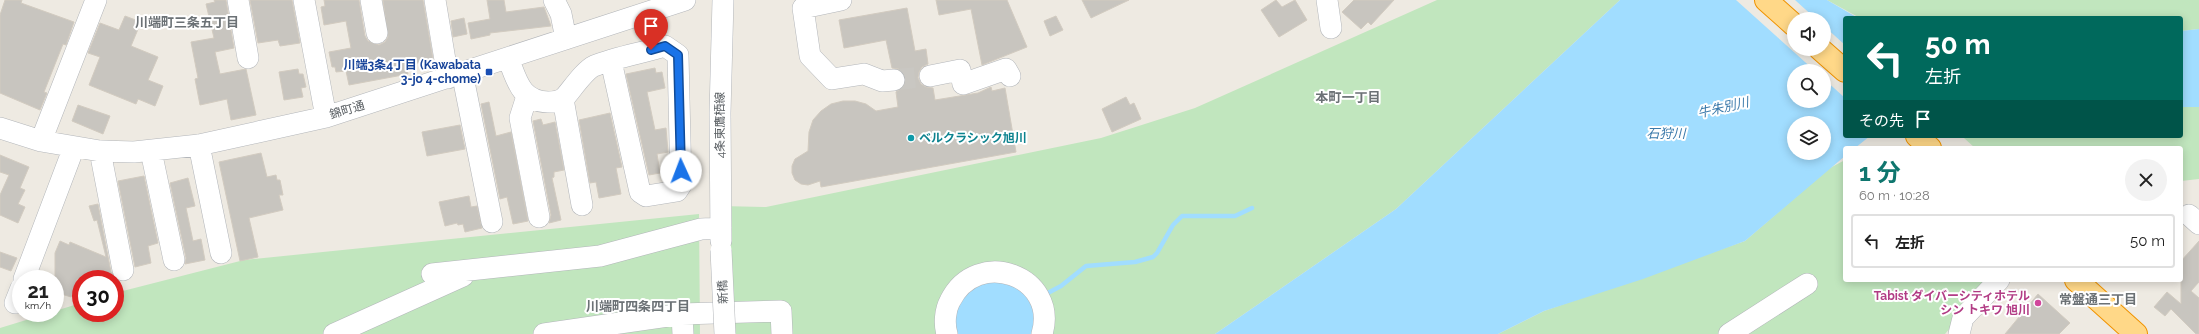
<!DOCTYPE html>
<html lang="ja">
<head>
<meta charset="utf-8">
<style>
	:root { --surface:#fff; --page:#f2f2f2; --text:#222; --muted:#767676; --line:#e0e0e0; --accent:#0f766e }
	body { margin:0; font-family:Raleway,"Noto Sans JP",sans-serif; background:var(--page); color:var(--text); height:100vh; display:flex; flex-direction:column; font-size:15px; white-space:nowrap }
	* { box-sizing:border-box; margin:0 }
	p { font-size:13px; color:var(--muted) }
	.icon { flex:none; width:22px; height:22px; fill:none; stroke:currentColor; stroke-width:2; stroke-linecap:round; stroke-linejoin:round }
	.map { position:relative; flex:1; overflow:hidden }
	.side { position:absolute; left:1843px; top:146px; width:340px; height:136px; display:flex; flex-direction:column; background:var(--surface); border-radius:4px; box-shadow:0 2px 10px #0003 }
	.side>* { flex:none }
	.guide { position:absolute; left:1843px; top:16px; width:340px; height:122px; border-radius:4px; box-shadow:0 2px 10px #0003; background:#00695c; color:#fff; overflow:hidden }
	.tools { position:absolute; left:1787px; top:12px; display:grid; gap:8px }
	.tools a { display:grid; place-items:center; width:44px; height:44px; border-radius:50%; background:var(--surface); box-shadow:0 2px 10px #0003; font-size:20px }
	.speed { position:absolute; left:12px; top:270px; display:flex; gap:8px; font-size:20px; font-weight:700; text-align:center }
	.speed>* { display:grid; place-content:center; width:52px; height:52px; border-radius:50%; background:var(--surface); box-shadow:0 2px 10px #0003; line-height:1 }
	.speed small { font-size:10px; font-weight:400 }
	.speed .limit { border:6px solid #d22; background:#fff; color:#111 }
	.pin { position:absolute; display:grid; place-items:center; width:34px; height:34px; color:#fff; margin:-41px -17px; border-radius:50% 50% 50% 0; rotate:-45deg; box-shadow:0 0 4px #0007 }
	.pin .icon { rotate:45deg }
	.me { position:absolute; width:44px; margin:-22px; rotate:358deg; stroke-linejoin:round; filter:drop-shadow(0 0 3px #0008) }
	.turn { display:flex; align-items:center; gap:14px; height:84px; padding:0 16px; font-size:18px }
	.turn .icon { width:52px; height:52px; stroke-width:2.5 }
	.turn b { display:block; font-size:28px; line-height:34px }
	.then { display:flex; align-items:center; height:38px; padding:0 16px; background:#0003; gap:8px; font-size:15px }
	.round { display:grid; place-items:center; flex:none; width:42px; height:42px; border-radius:21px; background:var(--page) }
	.headline { display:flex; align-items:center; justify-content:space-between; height:68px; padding:0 16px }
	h1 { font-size:24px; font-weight:700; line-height:30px; color:var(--accent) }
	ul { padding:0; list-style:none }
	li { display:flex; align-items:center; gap:12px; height:54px; margin:0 8px 6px; padding:0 8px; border:2px solid var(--line); border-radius:4px }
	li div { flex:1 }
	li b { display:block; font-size:15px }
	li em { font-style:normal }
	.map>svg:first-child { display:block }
	.green { fill:#c1e6be }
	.water { fill:#a1ddff; fill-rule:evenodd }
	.pier { fill:#eeeae2 }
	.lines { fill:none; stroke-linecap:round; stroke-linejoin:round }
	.stream { stroke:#a1ddff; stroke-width:4.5 }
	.building { fill:#c8c5bf; stroke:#d2cbc0 }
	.minor-tunnel { stroke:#c9c7c2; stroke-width:21; stroke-dasharray:21 10; stroke-linecap:butt }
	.minor-casing { stroke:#b3b6ba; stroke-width:22 }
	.highway-casing { stroke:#f09300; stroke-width:24 }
	.minor { stroke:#fff; stroke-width:21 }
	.highway { stroke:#ffd888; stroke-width:22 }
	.minor-bridge-casing { stroke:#b3b6ba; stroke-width:22; stroke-linecap:butt }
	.minor-bridge { stroke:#fff; stroke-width:21 }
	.route-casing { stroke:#114b97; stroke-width:10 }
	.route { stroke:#1a73e8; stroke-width:7 }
	.transit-dot { fill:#1a4fb4; stroke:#fff; stroke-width:1.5 }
	.culture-dot { fill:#0f9aa8; stroke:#fff; stroke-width:1.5 }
	.hotel-dot { fill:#d1479c; stroke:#fff; stroke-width:1.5 }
	.labels { text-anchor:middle; stroke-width:4; stroke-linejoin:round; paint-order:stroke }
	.transit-label { font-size:12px; font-weight:bold; fill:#164399; stroke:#fff; text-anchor:end }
	.street-label { font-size:12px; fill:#5a5f63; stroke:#fff }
	.culture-label { font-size:12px; font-weight:bold; fill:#0d838f; stroke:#fff; text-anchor:start }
	.hotel-label { font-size:12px; font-weight:bold; fill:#b23c85; stroke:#fff; text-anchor:end }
	.neighbourhood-label { font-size:13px; font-weight:bold; fill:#6b7175; stroke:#fff }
	.water-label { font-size:13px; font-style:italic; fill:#3a79aa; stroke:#fff }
</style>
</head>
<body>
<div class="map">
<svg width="2199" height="334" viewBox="0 0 2199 334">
	<rect width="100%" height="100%" fill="#eeeae2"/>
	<path class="green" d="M1437,0H1620L1396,209L1215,334H726L721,206L766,207L1101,138L1195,108Z
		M1827,0H2199V29L2181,31V18H1860Z
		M2181,107H2199V179L2181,181V148H1975L1964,138L1983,136H2181Z
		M1845,160V280H1991L1945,334H1498L1544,311L1745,241L1828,169Z
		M699,214L700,334H0V328L49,313H55V311L81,303V313H115V293L244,260Z"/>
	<path class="water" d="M1620,0H1827L1858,18H1845V136H1870L1855,148H1845V156L1745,241L1643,279L1544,311L1498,334H1215L1396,209ZM1794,19H1824V49H1794ZM1794,71H1824V101H1794ZM1794,123H1824V153H1794Z
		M2199,29V107H2181V31Z
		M994,276L1031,293L1037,334H953L957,297Z"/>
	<path class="pier" d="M1736,0H1795L1816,19H1794V49H1824V26L1845,45V98L1824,79V71H1815Z"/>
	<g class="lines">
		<path class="stream" d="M1044,295L1061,286L1086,266L1135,262L1153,257L1157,253L1173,225L1182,216H1235L1252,208"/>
	</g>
	<path class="building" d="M5,0H22L21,3L74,22L66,45L63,44L44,92L47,93L40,110L0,93V15Z
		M214,0H226L234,48L215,52L220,74L246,69L256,115L231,120L227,99L200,105L195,79L198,78L191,42L214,38L206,4L215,2Z
		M250,0H292L300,43L280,46L278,40L258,43Z
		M324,0H359L365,36L368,41L379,45L385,42L388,37L383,0H423L433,59L406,66L408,74L349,85L346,71L336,72L335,67H332L329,52L351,48L346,21L324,25L321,7L325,6Z
		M487,0H504L506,12L544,7L551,26L490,33V35L471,39L468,23L490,19Z
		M936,0H1007L1027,47L982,65L971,9L939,15Z
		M1082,0H1129L1091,18Z
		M1276,0L1282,7L1295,0L1307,20L1279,37L1261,10Z
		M1354,0H1394L1371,25L1368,22L1361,29L1342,12Z
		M907,8L915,51L926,49L928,64L922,67L919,72L918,78L921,84L926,87L933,88L935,100L978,93L991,87L992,91L1005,88L1016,152L821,187L820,181L808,185L801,184L795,180L792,173V166L795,159L808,151L809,132L813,120L821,111L831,104L843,101H855L866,104L876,111L898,107L896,92L905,85L906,79L904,73L899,69L892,68L886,40L844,48L839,20Z
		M125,16L141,22L131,46L158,57L148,80L163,86L155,106L138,99L136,104L89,85L100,57L88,53L100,23L119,30Z
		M1056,16L1063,30L1050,36L1044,21Z
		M464,18L467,34L453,37L451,21Z
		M655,68L656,73L662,72L665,88L647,92L655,130L666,128L668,152L657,154L660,173L649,175L626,74Z
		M298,69L299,74H303L306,87L301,88L303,97L284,100L279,72Z
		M1126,97L1130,105L1134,103L1141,119L1112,132L1102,109Z
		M489,102L496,136L511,132L528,221L513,224L507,197L500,199L481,104Z
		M78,105L110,116L103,134L72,121Z
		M610,113L622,167L616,168L621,194L599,198L596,182L590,183L579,120Z
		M541,119L543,125L555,122L564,170L554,172V177L552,178L561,220L549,223L551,215L533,121Z
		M460,125L465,149L427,156L422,132Z
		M261,153L267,177L276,175L277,180H280L283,195H279L283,210L249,218L258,257L240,261L219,162Z
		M0,155L29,167L20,188L25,190L18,204L25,207L18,223L0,215V195L9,175L0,172Z
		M144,176L158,243L148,246L151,263L135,267L118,181Z
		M188,178L195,206L186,208L193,241L201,239L205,260L185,264L186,258L170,183Z
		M469,196L471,207L477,206L482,228L465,232L463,224L458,225L457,223L445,226L439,202Z
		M98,204L111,272L116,279H77L71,297L55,292V253L60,241L69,245L70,242L106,257L97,220L94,221L89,206Z
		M2199,241V282L2191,291L2199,298V334H2196L2171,309L2165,316L2154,307L2167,292L2181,304V261Z
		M0,252L17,258L11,271L0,267Z
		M2038,294L2070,323L2059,334H2005Z"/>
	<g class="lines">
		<path class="minor-tunnel" d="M894,80L930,76"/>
		<defs>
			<path id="minor" d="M238,0L248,58
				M304,0L326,117
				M371,0L377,33
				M435,0L448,78
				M554,0L561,14L566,39
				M841,0L803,8L810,56L832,79L864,74L882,81L894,80
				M1327,0L1331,28
				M508,58C517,80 520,101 548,102C553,102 561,101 565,97C572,89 585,70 594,66C616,57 642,53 665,46L678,55L681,185L677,191L646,196L640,192L611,61
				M462,72L492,222
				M930,76L960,70L963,84L1006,69L1010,76
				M527,96L520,118L539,217
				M563,99L582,205
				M0,128L41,141L100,151L134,152L199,145L326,117L685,0
				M41,141L96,0
				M199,145L221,253
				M100,151L123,270
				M151,151L174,260
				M2189,215L2199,224
				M721,241L720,113L723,0
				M432,274L600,256L701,229L721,228
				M24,279L74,147
				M15,303L21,288
				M682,314L683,334
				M334,334L463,276
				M544,334L682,314L781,311L782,334
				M947,334C944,324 945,310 950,301C977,246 1059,276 1042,334
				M1729,334L1807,284
				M1959,334L1963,318L1999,280"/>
			<path id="highway" d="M1766,0L1794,25
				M1820,49L1845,71
				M1917,136L1930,148
				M2076,280L2136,334"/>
		</defs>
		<use href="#minor" class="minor-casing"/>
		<use href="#highway" class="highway-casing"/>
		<use href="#minor" class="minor"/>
		<use href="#highway" class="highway"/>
		<defs>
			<path id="minor-bridge" d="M721,250L725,334"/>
		</defs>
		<use href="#minor-bridge" class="minor-bridge-casing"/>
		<use href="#minor-bridge" class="minor-bridge"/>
	</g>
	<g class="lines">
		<defs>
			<path id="route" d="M651,50L665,46L678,55L681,171"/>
		</defs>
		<use href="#route" class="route-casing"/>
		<use href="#route" class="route"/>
	</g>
	<rect class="transit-dot" x="485" y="68" width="8" height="8" rx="2"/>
	<circle class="culture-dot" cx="911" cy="138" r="4"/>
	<circle class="hotel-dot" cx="2038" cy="303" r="4"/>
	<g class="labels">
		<g class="transit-label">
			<text x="481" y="69">川端3条4丁目 (Kawabata<tspan x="481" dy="14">3-jo 4-chome)</tspan></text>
		</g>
		<g class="street-label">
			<text transform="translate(347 110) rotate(-17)" y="4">錦町通</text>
			<text transform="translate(720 125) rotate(-90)" y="4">4条東鷹栖線</text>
			<text transform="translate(723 292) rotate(-93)" y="4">新橋</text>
		</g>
		<g class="culture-label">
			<text x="919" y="142">ベルクラシック旭川</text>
		</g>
		<g class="hotel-label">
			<text x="2030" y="300">Tabist ダイバーシティホテル<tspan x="2030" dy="14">シン トキワ 旭川</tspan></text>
		</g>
		<g class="neighbourhood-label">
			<text x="187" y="27">川端町三条五丁目</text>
			<text x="1348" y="102">本町一丁目</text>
			<text x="2098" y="304">常盤通三丁目</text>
			<text x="638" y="311">川端町四条四丁目</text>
		</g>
		<g class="water-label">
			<text transform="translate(1723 107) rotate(-13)" y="5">牛朱別川</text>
			<text x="1666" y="138">石狩川</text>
		</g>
	</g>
</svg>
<div class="tools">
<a><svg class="icon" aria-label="sound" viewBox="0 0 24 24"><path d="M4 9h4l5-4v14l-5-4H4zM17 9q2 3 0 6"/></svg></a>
<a><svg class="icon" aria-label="search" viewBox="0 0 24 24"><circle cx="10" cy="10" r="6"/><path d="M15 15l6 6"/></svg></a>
<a><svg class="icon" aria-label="layers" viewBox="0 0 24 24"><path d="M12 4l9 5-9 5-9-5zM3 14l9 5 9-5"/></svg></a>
</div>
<div class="speed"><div>21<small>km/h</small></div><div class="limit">30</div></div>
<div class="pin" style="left:651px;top:50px;background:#d93025"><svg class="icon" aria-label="arrive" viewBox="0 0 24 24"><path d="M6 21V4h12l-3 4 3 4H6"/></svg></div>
<svg class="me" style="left:681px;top:171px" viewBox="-20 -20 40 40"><circle r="19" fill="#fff"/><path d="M0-13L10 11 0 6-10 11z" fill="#1a73e8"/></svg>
<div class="guide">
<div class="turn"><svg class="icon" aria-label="left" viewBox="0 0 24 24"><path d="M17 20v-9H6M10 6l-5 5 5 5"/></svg><div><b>50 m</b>左折</div></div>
<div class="then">その先<svg class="icon" aria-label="arrive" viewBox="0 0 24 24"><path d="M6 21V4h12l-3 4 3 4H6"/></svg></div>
</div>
<section class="side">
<div class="headline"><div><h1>1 分</h1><p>60 m · 10:28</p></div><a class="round"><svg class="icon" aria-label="close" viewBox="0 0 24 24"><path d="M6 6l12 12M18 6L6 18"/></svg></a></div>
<ul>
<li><svg class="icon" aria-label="left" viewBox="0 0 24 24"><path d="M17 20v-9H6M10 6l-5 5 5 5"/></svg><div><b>左折</b></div><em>50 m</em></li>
</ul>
</section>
</div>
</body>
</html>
